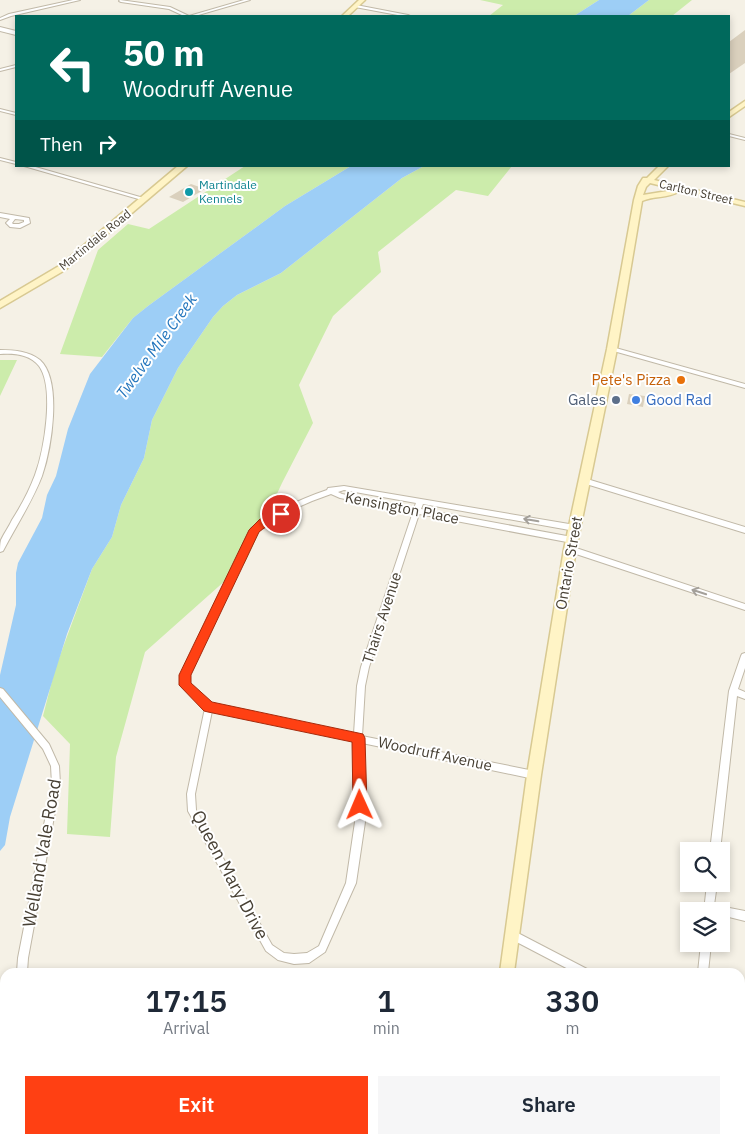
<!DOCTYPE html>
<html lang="en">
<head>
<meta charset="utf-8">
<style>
	:root { --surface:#fff; --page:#f6f6f7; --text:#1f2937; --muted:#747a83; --accent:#ff4013 }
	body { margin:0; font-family:"IBM Plex Sans",sans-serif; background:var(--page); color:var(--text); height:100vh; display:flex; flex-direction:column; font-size:19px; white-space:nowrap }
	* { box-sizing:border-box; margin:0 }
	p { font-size:16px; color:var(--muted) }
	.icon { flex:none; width:28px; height:28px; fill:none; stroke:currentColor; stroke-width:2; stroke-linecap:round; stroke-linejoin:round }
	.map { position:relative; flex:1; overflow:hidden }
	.details { position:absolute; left:0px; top:968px; width:745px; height:176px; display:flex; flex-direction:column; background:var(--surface); border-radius:15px 15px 0 0; box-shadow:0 2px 8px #0003 }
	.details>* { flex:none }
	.top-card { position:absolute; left:15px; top:15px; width:715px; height:152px; border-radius:0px; box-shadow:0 2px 8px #0003; background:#00695c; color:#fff; overflow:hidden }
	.tools { position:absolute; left:680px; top:842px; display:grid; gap:10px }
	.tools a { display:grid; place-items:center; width:50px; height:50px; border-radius:0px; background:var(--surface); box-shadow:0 2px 8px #0003; font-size:25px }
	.pin { position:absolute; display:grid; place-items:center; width:42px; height:42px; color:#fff; margin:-21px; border:2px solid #fff; border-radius:50%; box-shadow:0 1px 5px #0007 }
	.me { position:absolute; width:55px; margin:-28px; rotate:359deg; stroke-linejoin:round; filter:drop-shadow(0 0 4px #0008) }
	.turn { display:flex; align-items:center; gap:18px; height:105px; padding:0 25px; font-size:22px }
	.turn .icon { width:65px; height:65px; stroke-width:2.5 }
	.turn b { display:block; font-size:35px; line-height:42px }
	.then { display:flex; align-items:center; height:48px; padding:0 25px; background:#0003; gap:10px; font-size:19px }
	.eta { display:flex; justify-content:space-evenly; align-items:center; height:85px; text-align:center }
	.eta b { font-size:30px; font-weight:600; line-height:35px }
	.primary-button { display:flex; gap:10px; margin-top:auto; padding:10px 25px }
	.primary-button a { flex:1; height:58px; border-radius:0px; background:var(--accent); color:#fff; font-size:20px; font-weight:600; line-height:58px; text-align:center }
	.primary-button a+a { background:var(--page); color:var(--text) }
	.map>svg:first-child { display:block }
	.green { fill:#ccecab }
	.water { fill:#9dcef6 }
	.building { fill:#dad0bd }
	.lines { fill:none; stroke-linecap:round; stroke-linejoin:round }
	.minor-casing { stroke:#c1b9a8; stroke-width:2 }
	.tertiary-casing { stroke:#c1b9a8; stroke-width:2 }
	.secondary-casing { stroke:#d8c992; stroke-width:3 }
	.minor { fill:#fff; fill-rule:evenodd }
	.tertiary { fill:#fff; fill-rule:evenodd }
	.secondary { fill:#fff4c6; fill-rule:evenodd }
	.oneway { stroke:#a4a09a }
	.route { fill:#ff4013; stroke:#a62a0c }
	.culture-dot { fill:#0f9aa8; stroke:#fff; stroke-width:2 }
	.food-dot { fill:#e8710a; stroke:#fff; stroke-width:2 }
	.service-dot { fill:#5c6f8a; stroke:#fff; stroke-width:2 }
	.shop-dot { fill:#3f7fe0; stroke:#fff; stroke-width:2 }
	.labels { text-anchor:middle; stroke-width:4; stroke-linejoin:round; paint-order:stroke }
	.far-culture-label { font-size:12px; fill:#0d838f; stroke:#fff; text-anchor:start }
	.far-street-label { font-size:12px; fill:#484135; stroke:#fff }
	.food-label { font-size:15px; fill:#c56008; stroke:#fff; text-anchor:end }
	.service-label { font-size:15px; fill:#4e5e75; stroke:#fff; text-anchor:end }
	.shop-label { font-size:15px; fill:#366cbe; stroke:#fff; text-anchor:start }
	.street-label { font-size:15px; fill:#484135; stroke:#fff }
	.water-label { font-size:16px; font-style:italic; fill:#2476bd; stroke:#fff }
	.near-street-label { font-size:18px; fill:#484135; stroke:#fff }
</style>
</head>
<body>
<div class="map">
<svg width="745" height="1143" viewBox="0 0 745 1143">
	<rect width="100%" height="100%" fill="#f5f1e6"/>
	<path class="green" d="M480,0H599L574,16H489L503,5Z
		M649,0H692L672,16H628Z
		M245,166H351L285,206L148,306L133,318L102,357L60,354L98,250L128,224L149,229Z
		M424,166H512L488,196L456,190L378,252L381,272L333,316L299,385L313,423L282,483L245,563L145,652L116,757L110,837L67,834L70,744L43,716L55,669L92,569L112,537L121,505L144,458L152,420L178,368L213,317L223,306L237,295L281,273L402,178Z
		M0,360H17L0,396Z"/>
	<path class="water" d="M599,0H649L628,16H574Z
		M351,166H424L402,178L281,273L237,295L223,306L213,317L178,368L152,420L144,458L121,505L112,537L92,569L67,634L10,817L5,845L0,851V675L16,605V573L18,563L42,518L47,495L56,476L68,429L90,374L133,318L148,306L285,206Z"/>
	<path class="building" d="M745,30V63L729,74V42Z
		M191,184L205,189L183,202L169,197Z
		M629,394L645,396L643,407L627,404Z"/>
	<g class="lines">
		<defs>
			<path id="minor" d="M73,0H80L11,16L0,20V18L9,14Z
				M120,0L170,7L189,16L244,0H250L195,16H184L169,9L121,2L119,1Z
				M356,5L408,15L410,16H403L355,7L354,6Z
				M16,65V67L0,71V69Z
				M0,109L16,113V115L0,111Z
				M729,134L745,138V140L729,136Z
				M0,158L16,162V164L0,160Z
				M24,166H32L147,199L142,200Z
				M0,213L29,218L30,223L20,228L10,227L6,223L10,219L0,217ZM15,219L24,220V222L19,224H13L12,223Z
				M612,347L745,384V388L610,350V348Z
				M0,350C14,350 29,351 40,360C63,381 51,450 42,476C32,502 16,526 3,551L0,552C0,548 0,544 1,540C4,533 9,527 12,520C21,506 29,491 35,475C44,451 55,388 39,366C30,354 13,353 0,354Z
				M583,479H587L745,527V533L583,483L582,481Z
				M344,486L575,525L579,528L575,531L423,504L421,509L572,537L576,540L572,543L419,514L369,667L365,686L362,736L534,771L537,772L538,775L537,778L534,779L362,743L365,822L356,883L325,952L309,963L294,964L278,960L266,951L188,811L187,794L205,708L182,687L181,685V675L251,528C274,512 300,499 327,490L328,488ZM344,490L416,503L414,508L342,494L338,492ZM331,494L340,498L413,512L361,667L357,686L354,734L211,704L189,684V675L257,532L287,512L312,501ZM212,711L354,741L355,822L346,883L319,946L307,953L294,954L284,953L272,945L196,810L195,794Z
				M570,546L745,604V610L567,551L566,549L567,547Z
				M745,653V668L738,689L745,692V699L737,696L720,851H710L729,691L741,656L742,654Z
				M0,688L3,689L49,744L59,766L60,784L28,958L27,972H17L18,958L52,784L51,766L43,749L0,697Z
				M707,884H717L714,905L745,911V921L721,915V911H704Z
				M512,930L587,969L588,972H574L509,938L507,935L509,932Z
				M701,944H711L708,972H698Z
				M240,1139H257L260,1143H242Z
				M688,1139H698L699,1143H687Z"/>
			<path id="tertiary" d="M0,27L16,31V35L0,31Z"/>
			<path id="secondary" d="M359,0H365L348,16H342Z
				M745,101V106L729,117V112Z
				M178,166H187L65,270L0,308V301L59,266Z
				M659,166H668L654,180L745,202V206L650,183L646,187L643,195L674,190L678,192C668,198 653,196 642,201L617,349L576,549L541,775L514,972H500L527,775L564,549L607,349L634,200L638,186L643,178H647Z
				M0,1131H5V1139H43L44,1143H0Z
				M200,1139H217L216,1143H199Z
				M475,1139H491V1143H475Z"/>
		</defs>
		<use href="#minor" class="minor-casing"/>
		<use href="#tertiary" class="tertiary-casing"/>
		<use href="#secondary" class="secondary-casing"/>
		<use href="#minor" class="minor"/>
		<use href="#tertiary" class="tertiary"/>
		<use href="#secondary" class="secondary"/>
	</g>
	<defs><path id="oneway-shaft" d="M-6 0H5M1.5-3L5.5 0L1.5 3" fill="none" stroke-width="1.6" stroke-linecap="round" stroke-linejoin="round" transform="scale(1.25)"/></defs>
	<g class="oneway">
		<use href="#oneway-shaft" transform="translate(531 520) rotate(-170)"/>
		<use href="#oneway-shaft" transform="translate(699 592) rotate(-162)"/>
	</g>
	<path class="route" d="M281,510L284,511L286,514C279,521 267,525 259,532L191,675V683L212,702L363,734L365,738L367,805L365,809L360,811L355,809L353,805L352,742L208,712L204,711L179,685V675L249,530L260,519Z"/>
	<circle class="culture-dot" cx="189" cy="192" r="5"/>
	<circle class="food-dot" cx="681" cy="380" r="5"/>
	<circle class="service-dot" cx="616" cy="400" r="5"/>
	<circle class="shop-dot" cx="636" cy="400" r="5"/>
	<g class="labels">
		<g class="far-culture-label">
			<text x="199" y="189">Martindale<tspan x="199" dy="14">Kennels</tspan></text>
		</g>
		<g class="far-street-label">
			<text transform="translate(696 192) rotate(13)" y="4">Carlton Street</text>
			<text transform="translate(95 240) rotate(-39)" y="4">Martindale Road</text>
		</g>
		<g class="food-label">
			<text x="671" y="385">Pete's Pizza</text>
		</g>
		<g class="service-label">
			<text x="606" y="405">Gales</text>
		</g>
		<g class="shop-label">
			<text x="646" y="405">Good Rad</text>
		</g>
		<g class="street-label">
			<text transform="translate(402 508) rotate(11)" y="5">Kensington Place</text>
			<text transform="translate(569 563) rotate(-80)" y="5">Ontario Street</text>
			<text transform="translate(382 618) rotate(-72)" y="5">Thairs Avenue</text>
			<text transform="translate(435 754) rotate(12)" y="5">Woodruff Avenue</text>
		</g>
		<g class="water-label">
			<text transform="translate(156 346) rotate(-54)" y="6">Twelve Mile Creek</text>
		</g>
		<g class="near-street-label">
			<text transform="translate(42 853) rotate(-80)" y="6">Welland Vale Road</text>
			<text transform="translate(230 875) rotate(62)" y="6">Queen Mary Drive</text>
		</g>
	</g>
</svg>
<div class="tools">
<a><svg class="icon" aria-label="search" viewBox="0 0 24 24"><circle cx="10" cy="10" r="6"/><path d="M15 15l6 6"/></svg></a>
<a><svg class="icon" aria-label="layers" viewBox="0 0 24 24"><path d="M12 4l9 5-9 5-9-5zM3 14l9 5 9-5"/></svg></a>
</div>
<div class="pin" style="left:281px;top:514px;background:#d93025"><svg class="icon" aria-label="arrive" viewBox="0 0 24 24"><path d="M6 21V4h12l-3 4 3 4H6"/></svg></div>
<svg class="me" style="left:360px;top:805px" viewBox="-20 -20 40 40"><path d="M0-17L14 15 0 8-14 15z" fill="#ff4013" stroke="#fff" stroke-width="4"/></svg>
<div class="top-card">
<div class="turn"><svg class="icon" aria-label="left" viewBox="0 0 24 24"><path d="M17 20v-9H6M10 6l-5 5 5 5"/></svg><div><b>50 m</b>Woodruff Avenue</div></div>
<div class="then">Then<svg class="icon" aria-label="right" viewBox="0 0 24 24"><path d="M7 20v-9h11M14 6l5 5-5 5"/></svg></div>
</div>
<section class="details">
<div class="eta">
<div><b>17:15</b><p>Arrival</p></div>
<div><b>1</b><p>min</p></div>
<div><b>330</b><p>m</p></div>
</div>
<div class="primary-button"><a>Exit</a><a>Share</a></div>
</section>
</div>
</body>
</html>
